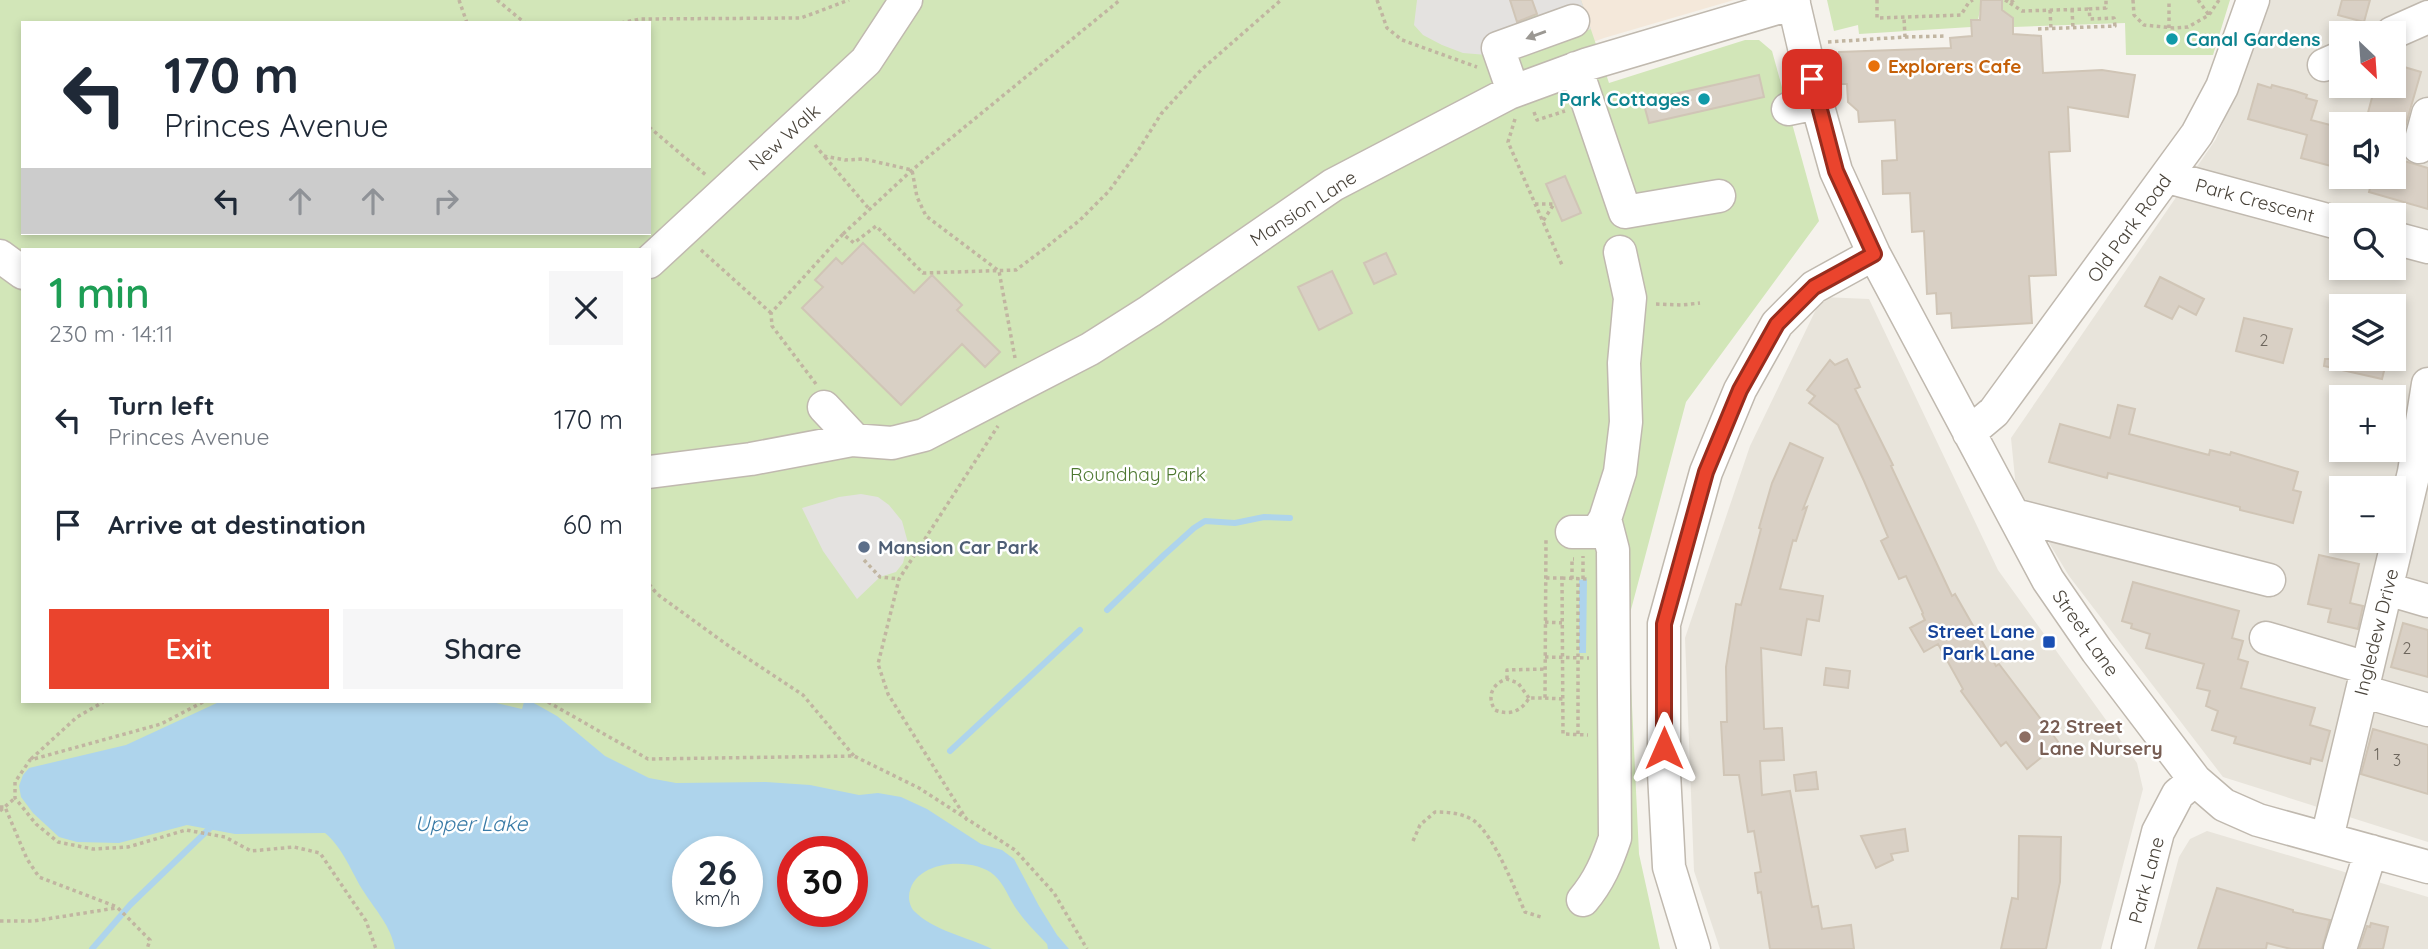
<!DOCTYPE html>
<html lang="en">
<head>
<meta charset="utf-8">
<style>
	:root { --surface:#fff; --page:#f6f6f7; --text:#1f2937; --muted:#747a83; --accent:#ea442d }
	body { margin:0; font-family:Quicksand,sans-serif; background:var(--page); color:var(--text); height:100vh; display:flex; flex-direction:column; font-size:26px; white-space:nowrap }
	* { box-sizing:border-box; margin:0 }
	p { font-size:23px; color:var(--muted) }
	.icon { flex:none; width:38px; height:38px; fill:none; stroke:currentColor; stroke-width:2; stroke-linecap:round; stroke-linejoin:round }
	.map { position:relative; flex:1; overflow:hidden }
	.side { position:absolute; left:21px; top:248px; width:630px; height:455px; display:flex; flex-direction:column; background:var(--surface); border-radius:0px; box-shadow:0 4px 10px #0003 }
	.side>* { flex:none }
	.hud { position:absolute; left:21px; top:21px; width:630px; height:214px; border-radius:0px; box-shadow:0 4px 10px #0003; background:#fff; color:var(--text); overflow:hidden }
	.needle { width:46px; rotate:155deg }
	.controls { position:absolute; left:2329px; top:21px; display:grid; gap:14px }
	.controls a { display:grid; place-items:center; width:77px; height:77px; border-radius:0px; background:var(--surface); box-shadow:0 4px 10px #0003; font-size:35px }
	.speed { position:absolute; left:672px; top:836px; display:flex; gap:14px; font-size:35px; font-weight:700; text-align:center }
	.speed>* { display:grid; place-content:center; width:91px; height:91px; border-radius:50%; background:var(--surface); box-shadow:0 4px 10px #0003; line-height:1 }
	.speed small { font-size:18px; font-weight:400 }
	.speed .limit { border:10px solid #d22; background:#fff; color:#111 }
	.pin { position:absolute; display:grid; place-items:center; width:60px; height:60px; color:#fff; margin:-30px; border-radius:14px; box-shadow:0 4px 10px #0006 }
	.me { position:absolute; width:77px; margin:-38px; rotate:0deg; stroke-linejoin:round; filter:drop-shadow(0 0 5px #0008) }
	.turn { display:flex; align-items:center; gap:24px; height:147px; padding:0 28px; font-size:32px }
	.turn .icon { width:91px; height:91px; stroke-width:2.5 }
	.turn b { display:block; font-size:49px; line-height:60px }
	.lanes { display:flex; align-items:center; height:66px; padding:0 28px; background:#0003; justify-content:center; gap:35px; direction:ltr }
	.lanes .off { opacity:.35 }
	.round { display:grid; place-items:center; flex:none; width:74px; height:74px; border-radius:0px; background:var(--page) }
	.headline { display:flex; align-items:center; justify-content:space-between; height:119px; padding:0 28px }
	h1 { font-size:42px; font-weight:600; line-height:52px; color:#1e9e55 }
	.action { display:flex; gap:14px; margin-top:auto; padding:14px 28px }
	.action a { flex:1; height:80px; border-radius:0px; background:var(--accent); color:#fff; font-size:28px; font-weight:600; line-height:80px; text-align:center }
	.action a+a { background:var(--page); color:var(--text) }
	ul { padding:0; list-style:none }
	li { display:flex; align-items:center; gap:21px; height:105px; padding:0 28px }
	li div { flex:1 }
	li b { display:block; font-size:26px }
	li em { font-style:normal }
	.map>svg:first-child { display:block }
	.residential { fill:#e8e4db; fill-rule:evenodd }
	.commercial { fill:#f4e8da }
	.green { fill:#d2e6b8; fill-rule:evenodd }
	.parking { fill:#e4e2e0 }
	.water { fill:#aed4ec; fill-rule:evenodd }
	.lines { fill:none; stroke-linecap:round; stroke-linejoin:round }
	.stream { stroke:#aed4ec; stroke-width:6 }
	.building { fill:#d9d0c5; stroke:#d0c5b6; stroke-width:2 }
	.minor-casing { stroke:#c0b9af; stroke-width:35 }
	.path { stroke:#c1b5a1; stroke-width:3.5; stroke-dasharray:3.5 3.5; stroke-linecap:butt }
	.minor { stroke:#fff; stroke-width:32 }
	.oneway { fill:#9b9893 }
	.route-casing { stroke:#982c1d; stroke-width:18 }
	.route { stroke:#ea442d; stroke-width:12 }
	.culture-dot { fill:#0f9aa8; stroke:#fff; stroke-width:2.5 }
	.food-dot { fill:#e8710a; stroke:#fff; stroke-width:2.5 }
	.service-dot { fill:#5c6f8a; stroke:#fff; stroke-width:2.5 }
	.transit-dot { fill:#1a4fb4; stroke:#fff; stroke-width:2.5 }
	.education-dot { fill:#8d6e63; stroke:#fff; stroke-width:2.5 }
	.labels { text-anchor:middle; stroke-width:5; stroke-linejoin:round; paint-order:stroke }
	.number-label { font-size:16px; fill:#6d665d }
	.culture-label { font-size:19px; font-weight:bold; fill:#0d838f; stroke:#fff; text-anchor:start }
	.food-label { font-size:19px; font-weight:bold; fill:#c56008; stroke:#fff; text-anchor:start }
	.street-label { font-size:19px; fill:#49433a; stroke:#fff }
	.park-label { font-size:19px; fill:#4d7830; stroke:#fff }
	.service-label { font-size:19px; font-weight:bold; fill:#4e5e75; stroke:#fff; text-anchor:start }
	.transit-label { font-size:19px; font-weight:bold; fill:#164399; stroke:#fff; text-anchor:end }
	.education-label { font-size:19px; font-weight:bold; fill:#785e54; stroke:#fff; text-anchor:start }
	.water-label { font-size:21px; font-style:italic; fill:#387aa6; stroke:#fff }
</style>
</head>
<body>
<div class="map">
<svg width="2428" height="949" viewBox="0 0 2428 949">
	<rect width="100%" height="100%" fill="#f5f2ec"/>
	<path class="residential" d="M2269,0H2428V842L2223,777L2069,576L2016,488L2011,438L2216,139L2247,66ZM2342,33H2394V86H2342ZM2342,124H2394V177H2342ZM2342,215H2394V268H2342ZM2342,306H2394V359H2342ZM2342,397H2394V450H2342ZM2342,488H2394V541H2342Z
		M1822,297L1869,299L1998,570L2137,763L2143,789L2101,949H1720L1694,871L1685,638L1750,446Z
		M2207,831L2428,897V949H2154L2179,857L2190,839Z"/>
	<path class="commercial" d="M1414,0H1734L1604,38L1505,74Z"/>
	<path class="green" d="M0,0H1581L1609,83L1745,40H1759L1772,51L1819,221L1686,402L1628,621L1639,854L1660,949H0ZM23,23H649V233H23ZM23,250H649V702H23ZM688,852H747V912H688ZM793,852H852V912H793Z
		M1827,0H1982L1978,20H1971V27L1859,34L1858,25L1834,31Z
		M2002,0H2230L2213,55H2126L2125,23L2013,27V18L2002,10Z"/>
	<path class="parking" d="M1417,0H1510L1520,29L1540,23L1532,0H1581L1591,29L1565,38L1487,55L1463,53L1442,45L1423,35L1414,25Z
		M861,494L878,497L889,505L902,521L908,543L903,563L896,572L880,577L857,599L823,551L802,508L839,497Z"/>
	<path class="water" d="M1587,579L1586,653H1579V580Z
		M219,702H492L522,709L524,702H532L557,716L605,756L649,778L676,783L766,782L810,785L859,795L878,793L901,797L927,809L981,844L1002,850L1014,859L1039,906L1057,935L1069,949H1048L1047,944C1036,932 1024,921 1015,907C1008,896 1004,884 994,875C972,856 911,860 909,897C909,902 911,908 914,911C934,931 968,937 992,949H395C391,926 376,911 364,892C351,872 344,849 325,833L235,834L187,825L119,843L77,842L59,837L33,813L21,797L19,786L23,775L29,768L126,745ZM688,852H747V912H688ZM852,852V912H793V852Z"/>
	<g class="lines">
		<path class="stream" d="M1107,610L1164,555L1194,528L1205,521L1235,523L1264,517L1290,518
			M950,751L1080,630
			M92,949L130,905L210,828"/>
	</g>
	<path class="building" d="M1510,0H1532L1537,14L1517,22Z
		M1981,0H2002V10L2013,18V34L2041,36L2043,73L2102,70L2135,75L2128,117L2068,107L2070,151L2049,152L2056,275L2029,276L2032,323L1952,328L1951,313L1937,314L1936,293L1927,294L1924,231L1912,232L1910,193L1883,194L1882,161L1897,160L1895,120L1859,122L1858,111L1848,102L1847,84H1840L1839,52L1951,48L1950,38L1972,36L1971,20H1980Z
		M2342,0H2370L2364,22L2338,15Z
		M2394,64L2421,72L2404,131L2394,128V124H2382L2366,120L2373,94L2377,95L2379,86H2394Z
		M1759,75L1764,97L1649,123L1643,101Z
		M2258,84L2271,88L2272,85L2295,91L2307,95L2306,98L2317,101L2311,120L2342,128V169L2301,158L2307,135L2248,119Z
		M2394,158L2428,168V209L2369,192L2373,177H2394Z
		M1565,176L1581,213L1562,221L1546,184Z
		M863,243L914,293L932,275L962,305L957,310L1000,352L985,367L962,344L901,405L802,308L823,287L815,280L836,258L842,264Z
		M1386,253L1396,274L1374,284L1364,263Z
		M1332,271L1352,313L1319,330L1298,287Z
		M2160,277L2204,299L2196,315L2179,306L2172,319L2145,306Z
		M2244,318L2292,329L2283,363L2236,351Z
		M1847,359L1860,387L1855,389L1893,465L1891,466L1952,596L1955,594L1996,666L1999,664L2059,743L2027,769L2006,742L2001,746L1961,691L1963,689L1938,644L1924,652L1910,628L1925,620L1922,614L1923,613L1906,576L1899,579L1881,541L1888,537L1864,481L1838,425L1809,403L1815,396L1807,390L1830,360L1835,365Z
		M2325,359H2387L2382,379L2324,366Z
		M2118,405L2135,409L2129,434L2209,455L2210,450L2230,455L2231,452L2298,472L2293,490L2301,492L2293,523L2240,510V507L2108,473L2107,478L2049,462L2060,424L2110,438Z
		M1790,443L1823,458L1803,509L1807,507L1796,541L1793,540L1780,589L1823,596L1819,621L1807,619L1801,655L1761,648L1764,729L1782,728L1784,760L1760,761L1762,795L1790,791L1812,907L1818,906L1822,929L1851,925L1854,949H1770L1761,892L1758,893L1755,873L1761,872L1754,831L1748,832L1739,775H1724L1721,722H1727L1726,667L1736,604L1741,605L1761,529L1759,528L1772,483Z
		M2319,555L2359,564L2350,603L2363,606L2358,629L2328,622L2331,609L2308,604Z
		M2133,582L2239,611L2232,638L2243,641L2238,659L2248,662L2241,688L2315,708L2310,725L2330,731L2322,761L2311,758L2310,764L2234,743L2236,737L2212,730L2218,711L2206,706L2210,691L2197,688L2204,664L2146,648L2150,634L2131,628L2132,624L2122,621Z
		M2403,623L2428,630V677L2391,667Z
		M1826,668L1850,671L1848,688L1824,685Z
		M2373,729L2428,745V794L2361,774Z
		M1816,772L1818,789L1796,791L1794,775Z
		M1905,829L1908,851L1891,854L1893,860L1876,868L1861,836Z
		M2019,836L2061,837L2060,882L2046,949H2001L2012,898L2018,899Z
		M2217,888L2293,910V912L2330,920L2322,949H2291L2267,943L2266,949H2198Z
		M2371,923L2388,927L2383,949H2359L2367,926L2370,927Z"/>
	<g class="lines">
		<defs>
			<path id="minor" d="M1793,0L1817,103L1836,171L1874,254L2048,580L2097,651L2195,780L2224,805L2258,820L2428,867
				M2392,33L2428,17
				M2324,65L2342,57
				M1576,68L1625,212L1719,196
				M1513,91L1498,48L1573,21
				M1788,109L1817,103
				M2419,147L2428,114
				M2168,177L2342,224
				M2394,238L2428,247
				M0,256L23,273
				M649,262L866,61L906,0
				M824,407L855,440
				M1969,433L1994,412L2197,134L2222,87L2253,0
				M649,472L751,459L852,440L892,443L924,435L1090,349L1150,311L1333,185L1509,93L1588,64L1794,3
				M2014,515L2269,580
				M1572,532H1597L1605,519L1620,472L1626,422L1624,363L1630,298L1620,252
				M2387,589L2428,601
				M2266,638L2367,668
				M2362,691L2428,710
				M2327,838L2414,472L2428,384
				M1583,900C1599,881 1607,862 1615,838L1613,550L1605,519
				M1694,949L1669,867L1664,773V624L1706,472L1740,390L1777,324L1814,287L1874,254
				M2128,949L2158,832L2178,794L2195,780
				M2340,949L2371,851"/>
		</defs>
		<use href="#minor" class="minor-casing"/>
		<path class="path" d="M459,0L467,23
			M497,0L525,23
			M1377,0L1387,28L1402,40L1477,67
			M1877,0V18L1961,15L1969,2L1973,0
			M2005,0L2010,3L2014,0
			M2133,0L2134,15L2144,25L2174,28L2188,27L2209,15L2219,0
			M2198,0L2209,15
			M2010,3L2022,11L2089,9
			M2072,9L2073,28
			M2050,10L2051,29
			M621,23L640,19L801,18L849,0
			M2169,28V0
			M2038,29L2115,26L2114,18L2090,19L2089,9L2106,8V0
			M1905,37L1947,36
			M1828,42L1905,37L1904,18
			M1534,112L1537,120L1565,111
			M1515,119L1508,142L1562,265
			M649,127L707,176
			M815,145L824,156L845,160L864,159L912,170L917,197L926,216L999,271L1015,358
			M825,157L870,210
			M1535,204H1554L1543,221
			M843,234L912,170L1120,0
			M701,250L771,313
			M1656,304L1682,305L1700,303
			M816,384L772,326L771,313L843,234L854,243L876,226L923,273L1016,270L1044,249L1080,220L1109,191L1136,154L1161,114L1201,70L1281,0
			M864,560L880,577L899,579
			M1546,578H1562L1563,734L1588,735
			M1562,578L1589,579
			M1572,579V559H1574
			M1583,579V556
			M649,584L657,594L726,644L803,695L854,756
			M1545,622L1562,623
			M1545,657L1589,658
			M1507,679V670L1545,669
			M1529,698L1518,683L1507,679C1493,683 1486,696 1495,710C1509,716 1522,711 1529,698H1545L1546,539
			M1545,698L1563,699
			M203,702L161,724L30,760L15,782V798L36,824L58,842L93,849L128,847L186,830L225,837L251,851L294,847L320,853L366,921L376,949
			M548,702L648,759L854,756L919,788L1015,850L1054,893L1087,949
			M1578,734V578
			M31,759L77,717L103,702
			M0,807H5L27,859L39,877L117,907L150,940L147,949
			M0,811L15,798
			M967,820L888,694L878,664L899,579L998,426
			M1413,841L1420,825L1435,812C1449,812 1461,813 1473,820C1494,835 1514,887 1525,912L1541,917
			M0,921H34L116,908"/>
		<use href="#minor" class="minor"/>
	</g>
	<defs><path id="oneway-solid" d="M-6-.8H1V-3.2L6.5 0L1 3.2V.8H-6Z" transform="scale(1.75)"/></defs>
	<use class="oneway" href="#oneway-solid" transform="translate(1536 35) rotate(160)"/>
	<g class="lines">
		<defs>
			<path id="route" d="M1664,748V624L1706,472L1740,390L1777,324L1814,287L1874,254L1836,171L1812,79"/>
		</defs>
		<use href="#route" class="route-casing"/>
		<use href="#route" class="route"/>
	</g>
	<g class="culture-dot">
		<circle cx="2172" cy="39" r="7"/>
		<circle cx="1704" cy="99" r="7"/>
	</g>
	<circle class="food-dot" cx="1874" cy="66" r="7"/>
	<circle class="service-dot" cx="864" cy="547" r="7"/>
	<rect class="transit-dot" x="2042" y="635" width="14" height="14" rx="3.5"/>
	<circle class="education-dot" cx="2025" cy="737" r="7"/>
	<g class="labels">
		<g class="number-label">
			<text x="2264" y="346">2</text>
			<text x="2407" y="654">2</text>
			<text x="2377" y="760">1</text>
			<text x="2397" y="766">3</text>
		</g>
		<g class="culture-label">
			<text x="2186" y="46">Canal Gardens</text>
			<text x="1690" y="106" text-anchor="end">Park Cottages</text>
		</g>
		<g class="food-label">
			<text x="1888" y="73">Explorers Cafe</text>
		</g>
		<g class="street-label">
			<text transform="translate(784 137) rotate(-42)" y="7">New Walk</text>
			<text transform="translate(2255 200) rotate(15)" y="7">Park Crescent</text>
			<text transform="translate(1303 208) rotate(-33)" y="7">Mansion Lane</text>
			<text transform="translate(2129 228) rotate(-54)" y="7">Old Park Road</text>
			<text transform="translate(2376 632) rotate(-76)" y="7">Ingledew Drive</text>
			<text transform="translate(2086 633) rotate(55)" y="7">Street Lane</text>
			<text transform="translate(2146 880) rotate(-75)" y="7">Park Lane</text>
		</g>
		<g class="park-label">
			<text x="1138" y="481">Roundhay Park</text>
		</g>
		<g class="service-label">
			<text x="878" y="554">Mansion Car Park</text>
		</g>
		<g class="transit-label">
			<text x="2035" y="638">Street Lane<tspan x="2035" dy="22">Park Lane</tspan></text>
		</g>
		<g class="education-label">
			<text x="2039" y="733">22 Street<tspan x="2039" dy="22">Lane Nursery</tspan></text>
		</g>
		<g class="water-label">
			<text x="471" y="831">Upper Lake</text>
		</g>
	</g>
</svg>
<div class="controls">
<a><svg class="needle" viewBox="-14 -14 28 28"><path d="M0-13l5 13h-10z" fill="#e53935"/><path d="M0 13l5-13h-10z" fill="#747a83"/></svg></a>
<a><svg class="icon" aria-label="sound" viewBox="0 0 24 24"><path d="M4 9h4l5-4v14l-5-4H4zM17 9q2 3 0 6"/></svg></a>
<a><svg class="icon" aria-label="search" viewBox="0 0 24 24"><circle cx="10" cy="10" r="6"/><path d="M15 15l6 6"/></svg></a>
<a><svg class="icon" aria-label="layers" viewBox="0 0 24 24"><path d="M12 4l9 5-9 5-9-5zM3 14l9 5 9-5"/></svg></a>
<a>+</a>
<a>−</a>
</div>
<div class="speed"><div>26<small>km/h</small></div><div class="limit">30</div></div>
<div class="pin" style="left:1812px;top:79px;background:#d93025"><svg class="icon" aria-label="arrive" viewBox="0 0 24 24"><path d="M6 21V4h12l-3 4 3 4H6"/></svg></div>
<svg class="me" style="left:1664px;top:748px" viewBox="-20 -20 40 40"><path d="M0-17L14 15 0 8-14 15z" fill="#ea442d" stroke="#fff" stroke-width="4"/></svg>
<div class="hud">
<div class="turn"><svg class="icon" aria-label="left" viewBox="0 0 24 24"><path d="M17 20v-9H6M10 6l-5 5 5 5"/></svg><div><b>170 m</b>Princes Avenue</div></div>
<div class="lanes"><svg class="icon" aria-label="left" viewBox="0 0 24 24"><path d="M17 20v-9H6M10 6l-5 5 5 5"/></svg><svg class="icon off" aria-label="ahead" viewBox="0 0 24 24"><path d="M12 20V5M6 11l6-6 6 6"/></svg><svg class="icon off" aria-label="ahead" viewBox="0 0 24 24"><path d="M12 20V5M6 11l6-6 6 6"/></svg><svg class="icon off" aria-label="right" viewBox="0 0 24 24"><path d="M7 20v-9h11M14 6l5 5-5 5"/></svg></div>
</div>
<section class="side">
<div class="headline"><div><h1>1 min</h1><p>230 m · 14:11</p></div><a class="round"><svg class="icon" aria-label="close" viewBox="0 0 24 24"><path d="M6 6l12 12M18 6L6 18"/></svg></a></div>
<ul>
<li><svg class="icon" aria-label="left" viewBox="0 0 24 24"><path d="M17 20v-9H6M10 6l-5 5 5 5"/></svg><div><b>Turn left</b><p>Princes Avenue</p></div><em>170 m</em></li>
<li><svg class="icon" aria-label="arrive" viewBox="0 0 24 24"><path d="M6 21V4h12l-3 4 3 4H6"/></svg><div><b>Arrive at destination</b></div><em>60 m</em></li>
</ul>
<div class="action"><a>Exit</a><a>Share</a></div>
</section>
</div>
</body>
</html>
